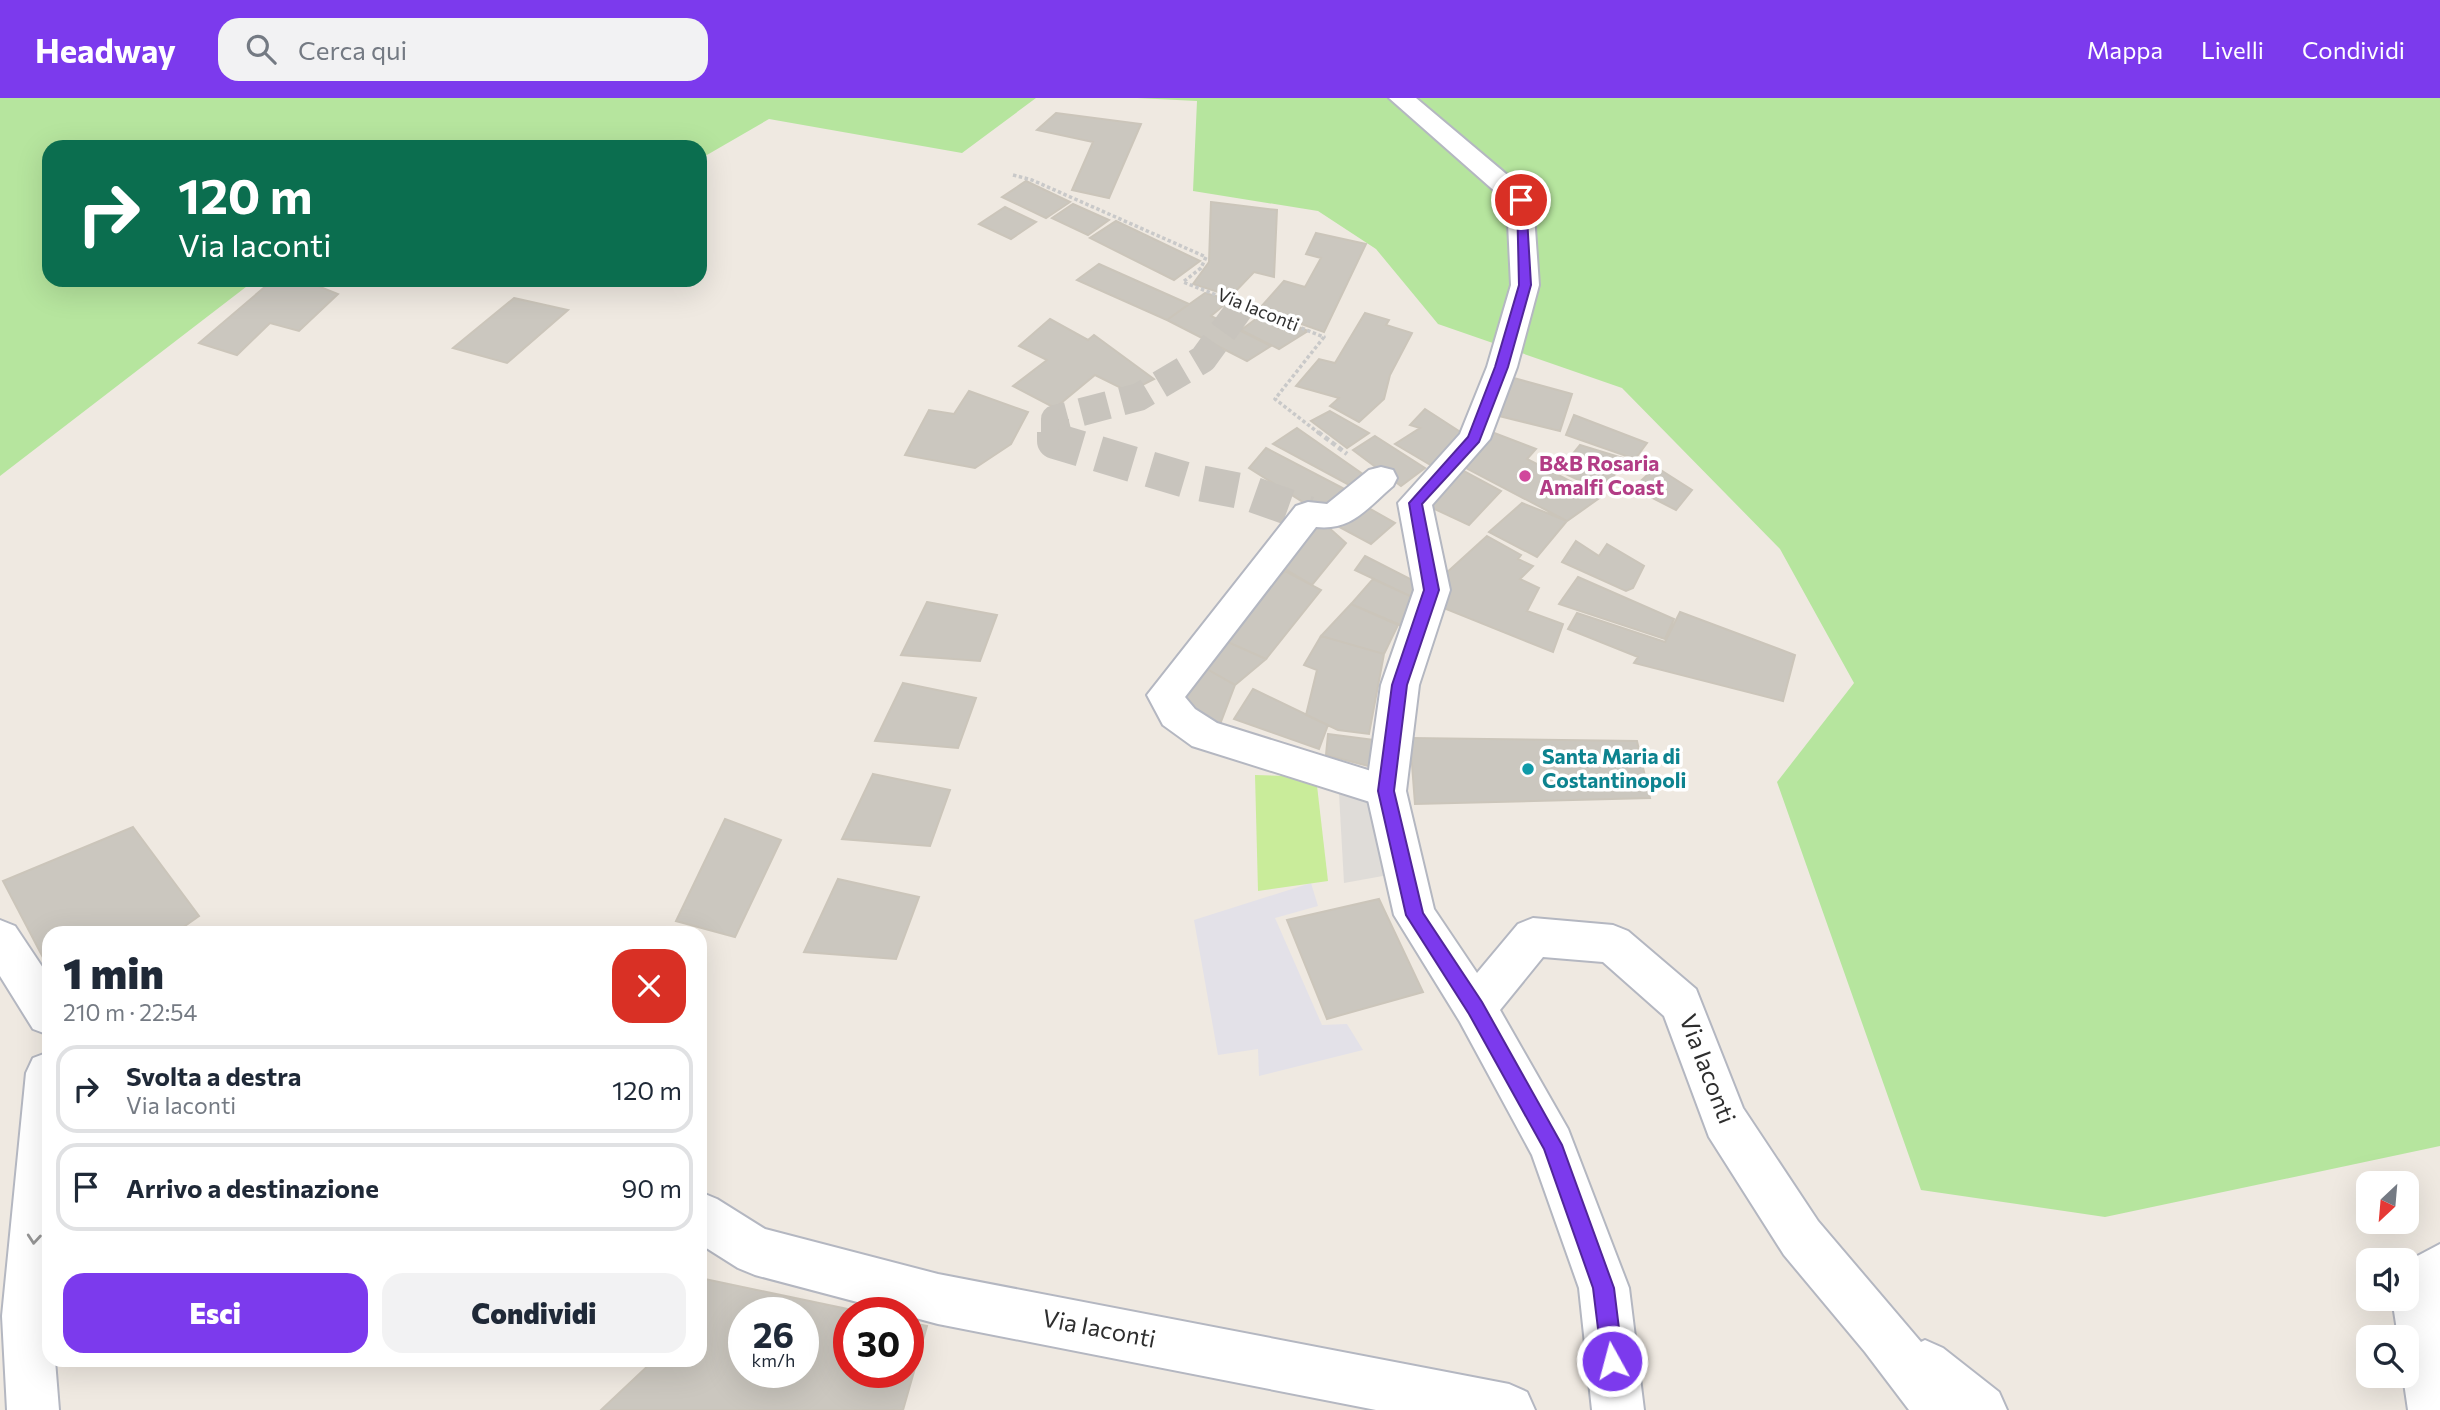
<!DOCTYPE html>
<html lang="it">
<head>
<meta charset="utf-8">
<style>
	:root { --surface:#fff; --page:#f2f2f3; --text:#1f2937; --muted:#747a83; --line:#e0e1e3; --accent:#7c3aed }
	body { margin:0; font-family:Commissioner,sans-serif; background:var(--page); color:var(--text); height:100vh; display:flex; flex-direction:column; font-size:26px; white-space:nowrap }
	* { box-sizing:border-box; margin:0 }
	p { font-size:23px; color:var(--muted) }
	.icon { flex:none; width:38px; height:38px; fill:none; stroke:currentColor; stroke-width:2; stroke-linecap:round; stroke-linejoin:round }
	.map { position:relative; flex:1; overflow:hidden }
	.drawer { position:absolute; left:42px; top:828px; width:665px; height:441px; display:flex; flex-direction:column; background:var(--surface); border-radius:21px; box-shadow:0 7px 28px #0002 }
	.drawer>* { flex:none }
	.guide { position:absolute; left:42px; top:42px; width:665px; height:147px; border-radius:21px; box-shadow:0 7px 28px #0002; background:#0b6e4f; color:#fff; overflow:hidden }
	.needle { width:46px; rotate:206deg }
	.fabs { position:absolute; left:2356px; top:1073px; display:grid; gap:14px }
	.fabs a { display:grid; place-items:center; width:63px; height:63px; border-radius:14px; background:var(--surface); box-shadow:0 7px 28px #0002; font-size:35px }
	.speed { position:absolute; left:728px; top:1199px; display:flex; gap:14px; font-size:35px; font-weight:700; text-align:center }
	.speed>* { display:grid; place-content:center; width:91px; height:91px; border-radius:50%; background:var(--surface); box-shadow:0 7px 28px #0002; line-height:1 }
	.speed small { font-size:18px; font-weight:400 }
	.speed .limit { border:10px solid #d22; background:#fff; color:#111 }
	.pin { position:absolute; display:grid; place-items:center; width:60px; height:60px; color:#fff; margin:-30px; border:4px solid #fff; border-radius:50%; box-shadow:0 2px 7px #0007 }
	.me { position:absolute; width:77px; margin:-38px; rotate:353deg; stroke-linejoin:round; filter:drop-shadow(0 0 5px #0008) }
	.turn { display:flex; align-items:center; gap:24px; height:147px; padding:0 21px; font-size:32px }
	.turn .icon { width:91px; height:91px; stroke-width:2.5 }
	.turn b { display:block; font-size:49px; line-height:60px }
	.round { display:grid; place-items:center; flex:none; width:74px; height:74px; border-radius:21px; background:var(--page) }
	.head { display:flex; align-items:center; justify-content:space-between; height:119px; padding:0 21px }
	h1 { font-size:42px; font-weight:800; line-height:52px }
	.cta { display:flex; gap:14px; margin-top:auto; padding:14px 21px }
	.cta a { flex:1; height:80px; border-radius:21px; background:var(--accent); color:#fff; font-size:28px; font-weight:800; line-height:80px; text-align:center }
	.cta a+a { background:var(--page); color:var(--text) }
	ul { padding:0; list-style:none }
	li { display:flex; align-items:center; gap:21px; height:88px; margin:0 14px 10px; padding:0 7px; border:4px solid var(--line); border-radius:21px }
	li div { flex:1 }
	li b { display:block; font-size:26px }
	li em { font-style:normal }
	header { display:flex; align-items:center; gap:42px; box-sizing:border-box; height:98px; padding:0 35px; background:var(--accent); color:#fff }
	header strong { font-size:33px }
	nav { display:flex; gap:38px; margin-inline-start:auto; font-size:24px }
	.search { width:490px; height:63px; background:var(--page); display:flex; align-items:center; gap:18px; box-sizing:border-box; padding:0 24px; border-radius:21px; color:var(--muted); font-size:26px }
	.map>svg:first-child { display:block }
	.industrial { fill:#e3e1e8 }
	.green { fill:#b6e59e }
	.pitch { fill:#c9ec9a }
	.plaza { fill:#dfdcd8 }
	.building { fill:#cbc7bf; stroke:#cbc5ba; stroke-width:2; fill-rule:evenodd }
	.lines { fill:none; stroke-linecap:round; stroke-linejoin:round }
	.pedestrian-tunnel-far1 { stroke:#c8c4bd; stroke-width:28; stroke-dasharray:28 14; stroke-linecap:butt }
	.pedestrian-tunnel { stroke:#c8c4bd; stroke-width:36; stroke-dasharray:36 18; stroke-linecap:butt }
	.pedestrian-casing { stroke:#b4b7c1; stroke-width:4 }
	.minor-casing { stroke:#b4b7c1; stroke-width:4 }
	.tertiary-casing { stroke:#b4b7c1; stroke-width:4 }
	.path-far1 { stroke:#c9c9c9; stroke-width:3.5; stroke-dasharray:3.5 2.5; stroke-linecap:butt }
	.path { stroke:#c9c9c9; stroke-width:4.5; stroke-dasharray:5 3.5; stroke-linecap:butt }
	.pedestrian { fill:#fff; fill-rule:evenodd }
	.minor { fill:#fff; fill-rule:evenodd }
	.tertiary { fill:#fff; fill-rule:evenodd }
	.oneway { stroke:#969696 }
	.route { fill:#7c3aed; stroke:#51269a; stroke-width:2 }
	.hotel-dot { fill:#d1479c; stroke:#fff; stroke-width:2.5 }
	.culture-dot { fill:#0f9aa8; stroke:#fff; stroke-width:2.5 }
	.labels { text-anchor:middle; stroke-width:7; stroke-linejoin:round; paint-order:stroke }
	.far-street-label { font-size:18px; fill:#2e2e2e; stroke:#fff }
	.hotel-label { font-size:21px; font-weight:bold; fill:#b23c85; stroke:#fff; text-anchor:start }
	.culture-label { font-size:21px; font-weight:bold; fill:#0d838f; stroke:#fff; text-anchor:start }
	.near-street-label { font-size:24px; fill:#2e2e2e; stroke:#fff }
</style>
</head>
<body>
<header>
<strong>Headway</strong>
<div class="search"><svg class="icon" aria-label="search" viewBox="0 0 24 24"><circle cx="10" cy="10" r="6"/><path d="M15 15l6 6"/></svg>Cerca qui</div>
<nav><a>Mappa</a><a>Livelli</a><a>Condividi</a></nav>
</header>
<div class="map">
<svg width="2440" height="1312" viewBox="0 0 2440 1312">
	<rect width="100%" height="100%" fill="#efe9e1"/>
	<path class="industrial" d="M1311,785L1318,808L1275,820L1322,927L1347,926L1363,952L1259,978L1258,951L1218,957L1194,822Z"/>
	<path class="green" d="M0,0H1036L962,55L769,21L700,61V49H49V182H255L0,378Z
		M1137,0H2440V1048L2105,1119L1921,1092L1777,684L1854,585L1780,451L1622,290L1438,226L1376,151L1318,113L1193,93L1197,3Z"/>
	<path class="pitch" d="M1255,677L1316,679L1328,783L1258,793Z"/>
	<path class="plaza" d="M1338,678L1386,693L1405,774L1344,785Z"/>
	<path class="building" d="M1056,15L1141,26L1109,100L1072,92L1093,44L1037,32Z
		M1026,83L1070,104L1046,120L1002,99Z
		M1211,104L1277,112L1274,179L1254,174L1231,198L1193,186L1209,164Z
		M1073,106L1109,122L1088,137L1052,120Z
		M1005,109L1036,124L1011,141L979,126Z
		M1116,123L1200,163L1174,182L1090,140Z
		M1316,135L1366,146L1324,234L1259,211L1284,183L1305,189L1321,160L1306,156Z
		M1099,166L1189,206L1167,222L1077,182Z
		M273,182H303L338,196L299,233L270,225L237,257L199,245Z
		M1205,195L1230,202L1211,218L1271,248L1247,263L1167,222Z
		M514,200L568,212L507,265L453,250Z
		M1264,215L1308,233L1279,251L1241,232Z
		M1365,215L1389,222L1386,227L1412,235L1390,277L1384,301L1359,324L1330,308L1339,300L1296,288L1319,261L1335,265Z
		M1050,221L1088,242L1094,237L1154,281L1129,294L1095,277L1055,310L1013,288L1047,262L1019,248Z
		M1510,279L1572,296L1560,333L1499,318Z
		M969,293L1028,314L1011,346L975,370L905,357L929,312L954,316Z
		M1425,311L1468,339L1439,372L1395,346L1420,330L1410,327Z
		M1330,313L1369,335L1347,350L1311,323Z
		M1574,317L1647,345L1635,361L1566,337Z
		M1297,330L1367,379L1353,389L1273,346Z
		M1489,333L1536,351L1527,361L1601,399L1567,423L1462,368Z
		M1375,338L1425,370L1401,388L1353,352Z
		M1580,347L1629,362L1600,392L1559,373Z
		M1266,350L1354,396L1325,418L1249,370Z
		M1656,369L1692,392L1676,412L1633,390Z
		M1458,370L1501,393L1469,427L1426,407Z
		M1358,404L1395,425L1371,446L1332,425Z
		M1522,405L1567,423L1537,459L1489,434Z
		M1317,419L1346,445L1312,487L1275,465Z
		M1487,438L1521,457L1518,461L1533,468L1520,481L1539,490L1527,513L1563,526L1553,554L1436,507L1444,477Z
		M1576,443L1599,458L1607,446L1644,468L1633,490L1626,493L1562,464Z
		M1365,458L1422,487L1412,499L1355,472Z
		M1285,473L1321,492L1266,561L1221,541Z
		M1578,479L1674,521L1665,541L1559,506Z
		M1373,481L1412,499L1405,529L1351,506Z
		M927,504L997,517L980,563L901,557Z
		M1351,506L1398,527L1384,556L1321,538Z
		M1680,514L1795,557L1783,603L1634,565L1638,559L1568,531L1577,515L1665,544Z
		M1321,538L1384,556L1369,636L1338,632L1306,617L1317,572L1304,567Z
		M1221,541L1266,561L1235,587L1200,567Z
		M1200,567L1235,587L1219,629L1170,610Z
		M903,585L976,600L958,650L875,643Z
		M1253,591L1328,627L1319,651L1234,621Z
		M1328,636L1375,642L1372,669L1326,657Z
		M1410,640L1637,643L1650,700L1415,706Z
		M873,676L950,692L930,748L842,741Z
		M725,721L781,742L735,839L676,823Z
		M133,729L199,818L175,835H49V871L3,783Z
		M838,781L919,799L896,861L804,854Z
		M1379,801L1423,894L1327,921L1287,822Z
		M700,1180L862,1214H849V1274H908V1224L927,1228L903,1312H601L652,1264L650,1262H700ZM744,1214H803V1274H744Z"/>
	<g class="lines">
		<path class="pedestrian-tunnel-far1" d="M1055,336V321L1139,299L1203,261L1243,206"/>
		<path class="pedestrian-tunnel" d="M1055,334V343L1189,383L1246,394L1308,416"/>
		<defs>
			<path id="pedestrian" d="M1381,369L1393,372L1397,380L1393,388C1367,410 1352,433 1316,429L1185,599L1195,611L1217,625L1400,682L1406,693L1400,704L1386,709L1192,648L1163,627L1147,597L1296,408L1308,404L1327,406L1369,372Z"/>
			<path id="minor" d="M1389,0H1416L1530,96L1533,102L1539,187L1517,269L1490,341L1432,407L1450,492L1419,587L1406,693L1434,811L1477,875L1518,826L1533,820L1613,827L1628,833L1696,891L1743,1010L1818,1123L1921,1244L1925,1242L1943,1250L1999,1294L2007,1312H1909L1865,1254L1784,1157L1709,1039L1664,918L1603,864L1543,859L1500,912L1568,1031L1629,1190L1644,1312H1592L1579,1190L1532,1057L1460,924L1394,817L1366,693L1381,587L1414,492L1398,405L1460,336L1487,269L1511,187L1507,104Z
				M700,1094L717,1101L765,1131L938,1176L1509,1286L1527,1294L1535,1312H1376L938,1226L908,1218V1214H895L755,1177L738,1170L700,1146Z
				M2440,1146V1312H2408L2403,1278H2406V1239H2398L2392,1200H2406V1164Z"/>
			<path id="tertiary" d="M0,822L15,828L49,879V937L33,931L0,878Z
				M49,954V1262H55L59,1312H7L2,1218L26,975L33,960Z"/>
		</defs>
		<use href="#pedestrian" class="pedestrian-casing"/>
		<use href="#minor" class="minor-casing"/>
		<use href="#tertiary" class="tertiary-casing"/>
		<path class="path-far1" d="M1013,77L1032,82L1206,159L1201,170L1183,184L1324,239L1275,301L1320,336"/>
		<path class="path" d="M1318,334L1347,356"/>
		<use href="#pedestrian" class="pedestrian"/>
		<use href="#minor" class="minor"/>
		<use href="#tertiary" class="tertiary"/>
	</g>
	<defs><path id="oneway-chevron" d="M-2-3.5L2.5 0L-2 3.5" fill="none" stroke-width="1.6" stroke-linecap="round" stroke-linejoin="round" transform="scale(1.75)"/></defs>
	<use class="oneway" href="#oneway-chevron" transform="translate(34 1141) rotate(95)"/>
	<path class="route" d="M1517,100L1526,102L1531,187L1508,269L1479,344L1422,406L1439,492L1407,587L1394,693L1423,815L1482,904L1562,1047L1614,1190L1623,1263L1620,1271L1612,1274L1605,1271L1602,1263L1593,1190L1544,1051L1469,916L1406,817L1378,693L1392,587L1424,492L1409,405L1468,339L1495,269L1519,187Z"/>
	<circle class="hotel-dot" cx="1525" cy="378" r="7"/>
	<circle class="culture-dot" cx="1528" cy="671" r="7"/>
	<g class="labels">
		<g class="far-street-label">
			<text transform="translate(1258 212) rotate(22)" y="6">Via Iaconti</text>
		</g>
		<g class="hotel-label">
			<text x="1539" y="373">B&amp;B Rosaria<tspan x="1539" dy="24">Amalfi Coast</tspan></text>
		</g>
		<g class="culture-label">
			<text x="1542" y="666">Santa Maria di<tspan x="1542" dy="24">Costantinopoli</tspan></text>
		</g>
		<g class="near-street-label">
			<text transform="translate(1707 971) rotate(69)" y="8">Via Iaconti</text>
			<text transform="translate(1099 1231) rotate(11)" y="8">Via Iaconti</text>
		</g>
	</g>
</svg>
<div class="fabs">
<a><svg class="needle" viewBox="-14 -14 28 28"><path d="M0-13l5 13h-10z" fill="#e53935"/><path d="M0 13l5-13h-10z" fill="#747a83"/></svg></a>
<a><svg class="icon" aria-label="sound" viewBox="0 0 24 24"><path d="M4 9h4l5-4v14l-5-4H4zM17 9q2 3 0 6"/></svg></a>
<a><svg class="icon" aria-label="search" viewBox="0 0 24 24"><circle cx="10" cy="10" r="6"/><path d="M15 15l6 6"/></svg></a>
</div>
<div class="speed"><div>26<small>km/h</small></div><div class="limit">30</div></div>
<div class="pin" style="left:1521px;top:102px;background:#d93025"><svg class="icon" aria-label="arrive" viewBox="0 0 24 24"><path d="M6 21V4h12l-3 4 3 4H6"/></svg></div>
<svg class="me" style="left:1612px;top:1263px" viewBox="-20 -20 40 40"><circle r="17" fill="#7c3aed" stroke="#fff" stroke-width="3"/><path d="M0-11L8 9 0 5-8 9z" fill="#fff"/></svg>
<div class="guide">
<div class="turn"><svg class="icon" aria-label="right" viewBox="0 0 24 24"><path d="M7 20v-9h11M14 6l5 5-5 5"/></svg><div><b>120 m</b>Via Iaconti</div></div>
</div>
<section class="drawer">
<div class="head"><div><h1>1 min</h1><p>210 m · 22:54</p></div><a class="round" style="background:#d93025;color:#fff"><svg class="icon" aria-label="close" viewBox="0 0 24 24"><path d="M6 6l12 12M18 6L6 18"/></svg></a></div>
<ul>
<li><svg class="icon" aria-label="right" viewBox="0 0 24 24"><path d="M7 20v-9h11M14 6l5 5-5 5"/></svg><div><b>Svolta a destra</b><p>Via Iaconti</p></div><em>120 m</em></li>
<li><svg class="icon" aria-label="arrive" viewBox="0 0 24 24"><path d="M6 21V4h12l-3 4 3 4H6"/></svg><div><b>Arrivo a destinazione</b></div><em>90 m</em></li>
</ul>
<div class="cta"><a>Esci</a><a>Condividi</a></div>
</section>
</div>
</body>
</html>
